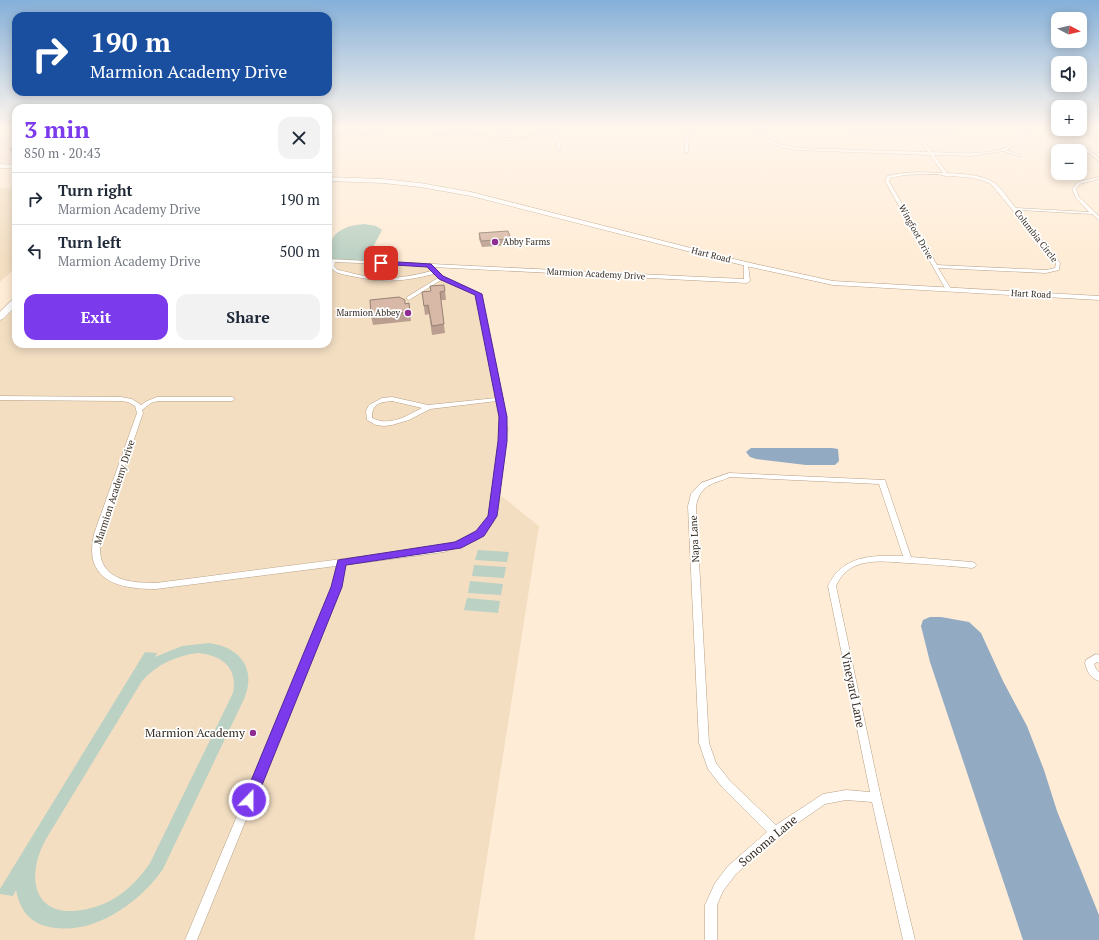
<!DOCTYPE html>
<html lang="en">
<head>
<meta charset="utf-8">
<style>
	:root { --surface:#fff; --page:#f2f2f3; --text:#1f2937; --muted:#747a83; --line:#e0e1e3; --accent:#7c3aed }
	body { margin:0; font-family:"PT Serif",serif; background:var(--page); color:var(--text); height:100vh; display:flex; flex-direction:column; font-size:15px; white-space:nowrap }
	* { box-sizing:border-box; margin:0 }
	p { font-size:13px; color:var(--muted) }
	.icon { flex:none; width:22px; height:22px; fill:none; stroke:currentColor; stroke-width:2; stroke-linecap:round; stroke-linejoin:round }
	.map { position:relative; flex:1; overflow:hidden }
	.panel { position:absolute; left:12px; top:104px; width:320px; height:244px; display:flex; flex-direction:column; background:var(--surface); border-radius:12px; box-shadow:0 2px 10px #0003 }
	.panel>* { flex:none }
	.banner { position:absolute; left:12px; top:12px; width:320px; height:84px; border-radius:12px; box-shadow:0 2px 10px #0003; background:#1a4fa0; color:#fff; overflow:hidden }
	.needle { width:26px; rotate:97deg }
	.controls { position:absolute; left:1051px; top:12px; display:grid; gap:8px }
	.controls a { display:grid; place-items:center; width:36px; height:36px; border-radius:8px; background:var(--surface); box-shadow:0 2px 10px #0003; font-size:20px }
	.pin { position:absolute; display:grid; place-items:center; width:34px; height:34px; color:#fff; margin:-17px; border-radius:8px; box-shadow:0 2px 6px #0006 }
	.me { position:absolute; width:44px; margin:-22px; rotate:22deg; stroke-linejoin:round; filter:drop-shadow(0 0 3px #0008) }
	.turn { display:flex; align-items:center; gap:14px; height:84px; padding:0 12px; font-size:18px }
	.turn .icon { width:52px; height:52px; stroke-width:2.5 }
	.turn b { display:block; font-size:28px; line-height:34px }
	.round { display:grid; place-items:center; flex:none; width:42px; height:42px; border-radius:12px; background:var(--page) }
	.head { display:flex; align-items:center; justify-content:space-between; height:68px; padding:0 12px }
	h1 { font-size:24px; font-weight:600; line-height:30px; color:var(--accent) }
	.action { display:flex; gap:8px; margin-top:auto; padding:8px 12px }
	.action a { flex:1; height:46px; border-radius:12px; background:var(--accent); color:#fff; font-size:16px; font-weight:600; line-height:46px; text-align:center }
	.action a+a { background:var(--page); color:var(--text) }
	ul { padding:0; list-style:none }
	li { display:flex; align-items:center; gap:12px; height:52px; padding:0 12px; border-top:1px solid var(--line) }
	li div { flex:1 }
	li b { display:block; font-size:15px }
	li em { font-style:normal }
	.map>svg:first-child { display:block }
	.commercial { fill:#f8e0d5 }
	.built { fill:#f3dec2 }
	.green { fill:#bbd1c3; fill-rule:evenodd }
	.water { fill:#92aac2 }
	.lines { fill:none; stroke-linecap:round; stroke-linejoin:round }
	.street-casing { stroke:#b6a085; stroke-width:1 }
	.secondary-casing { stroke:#b6a085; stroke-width:1 }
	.primary-casing { stroke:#b6a085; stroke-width:1 }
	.street { fill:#fff; fill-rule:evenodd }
	.secondary { fill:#fff; fill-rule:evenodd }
	.primary { fill:#fff; fill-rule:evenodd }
	.wall { fill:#ba9f90 }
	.building { fill:#d8b9a7; stroke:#978275 }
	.route { fill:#7c3aed; stroke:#51269a }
	.poi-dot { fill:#8f2c92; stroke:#fff; stroke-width:1.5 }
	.labels { text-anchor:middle; stroke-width:3.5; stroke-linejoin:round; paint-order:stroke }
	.far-street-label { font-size:9px; fill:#342b20; stroke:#fff }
	.far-poi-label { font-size:9px; fill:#342b20; stroke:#fff; text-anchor:start }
	.street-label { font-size:10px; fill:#342b20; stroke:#fff }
	.near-street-label { font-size:12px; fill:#342b20; stroke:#fff }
	.near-poi-label { font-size:12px; fill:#342b20; stroke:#fff; text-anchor:end }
</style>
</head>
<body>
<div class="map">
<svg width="1099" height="940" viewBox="0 0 1099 940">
	<rect width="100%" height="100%" fill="#ffecd6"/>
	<path class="commercial" d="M0,138H16V164H0Z"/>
	<path class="built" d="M0,188L16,189V267L0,282Z
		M328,261L434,267L444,276L481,293L509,430L500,495L539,526L474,940H0V320L16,305V344H328Z"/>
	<path class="green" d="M364,224L376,226L382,230L371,251L375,258L372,261L328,260C328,234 340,226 364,224Z
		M478,550L509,552L507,562L475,560Z
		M474,565L506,567L504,578L472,576Z
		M470,581L503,584L501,595L468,593Z
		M467,598L500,601L498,613L464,610Z
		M209,643C240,647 257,669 244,699L163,869C138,905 88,940 42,925C26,919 19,906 16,890L13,896L0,894V889L145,652L157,653L155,657L182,646ZM198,653C222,655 238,668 233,693L150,863C136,884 116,902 91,908C36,923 23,881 46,839L142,681C157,664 176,656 198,653Z"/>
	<path class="water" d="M751,448H832L838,449L839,461L835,465H806L756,459L750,457L746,452Z
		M930,617H941L969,622L981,633L1003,681L1027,726L1044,770L1057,811L1099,915V940H1023L930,662L921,626L923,620Z"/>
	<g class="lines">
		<defs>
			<path id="street" d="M385,126H390L367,135L328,138V136L366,133Z
				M447,126C453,126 457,130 462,131C474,135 485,137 497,138L502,126H506L501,138C514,138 529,138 541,134C549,132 558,126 565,126L551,134L556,135L562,142L560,149L558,150L556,149L558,142L554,137L547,135L523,139L506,140L472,137L456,132L437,135V133L454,130Z
				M692,126H696L689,138L688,152L685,153V138Z
				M755,126H759C766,143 782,145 798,148L928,152L915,133C896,133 859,133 843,126L886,130L913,131L909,126H913L917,131C927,131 939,131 949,129C954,128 957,126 962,126C950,133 932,134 918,133L932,152C953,153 997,157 1014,143C1019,138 1024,131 1028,126H1032L1017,144L1006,150L1021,155V157L1003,151L972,156L934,155L947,173C962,174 983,174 996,184C1003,190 1009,200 1016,208L1089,212L1076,198L1072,189L1078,182L1099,177V179L1080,184L1076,189L1079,197L1099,216V220L1092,214L1018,210L1060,263L1059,270L1046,273L938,268L951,289L950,290H946L885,181L887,176C905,171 924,172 943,173L930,155L798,150C779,147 763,145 755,126ZM905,175C914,175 940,172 947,177L949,176C963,177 978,177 991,184L1056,263L1055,268L1046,270L937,265L889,181L890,178Z
				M1058,129H1062L1099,158V161Z
				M328,259L744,279V264L746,263L748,264L750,281L747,283L433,267L443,277L481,294L503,399L507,429L498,510L493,523L477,540L444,552L345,565L341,587L197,940H185L333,587L336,566L156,589C128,589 92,585 92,550C92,545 93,539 94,534L137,413L135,406L128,402L121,401L0,400V396L121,397L132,399L141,405L147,401L157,397H232L235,399L232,401H158L151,403L142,410L143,413L102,534C101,539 99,544 100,549C100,581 132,583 156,583L443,546L471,536L486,522L490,510L501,429L497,401L430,409L409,420L392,425L384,426L376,425L367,420L366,411L369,405L382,398L392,397L428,405L496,398L476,295L441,280L409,300L407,299V297L438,278L434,274C401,282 384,283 351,276C342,274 335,274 330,266V262L328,261ZM335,262L427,266L431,271C412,276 392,280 372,277C360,276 349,272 338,270L334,266ZM392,401L422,408C406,416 390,427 372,418C372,404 379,402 392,401Z
				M729,473L885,480L911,557L972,562L975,563L976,565L975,567L972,568C950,566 929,564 907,563C890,562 871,559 855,566C846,570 840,577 836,586L881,798L915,940H903L872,802L846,800L825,804L779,836L736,874L723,891L717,905V940H705V905L715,883L728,866L767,832L722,787L708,769L699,743L688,506L691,494L701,483ZM730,477L879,484L903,556C873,555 842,555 828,586L870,792L846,790L823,794L776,825L730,781L716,763L709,743L696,506C701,484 711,485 730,477Z
				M1096,654L1099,655V663L1097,662L1094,664L1096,669L1099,672V681C1090,678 1087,671 1085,663L1086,660Z"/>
			<path id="secondary" d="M0,164L16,165V169L0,168Z
				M328,177L383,179L420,183L471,192L746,262L833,281L1099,296V300L833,285L746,266L471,196L420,187L383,183L328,181Z"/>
			<path id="primary" d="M13,299H16V306L3,319L0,320V312Z"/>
		</defs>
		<use href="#street" class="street-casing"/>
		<use href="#secondary" class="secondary-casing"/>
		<use href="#primary" class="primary-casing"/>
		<use href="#street" class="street"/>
		<use href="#secondary" class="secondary"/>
		<use href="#primary" class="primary"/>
	</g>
	<path class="wall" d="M16,146V158H14L10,149Z
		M479,233L511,239V245L482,247L479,239Z
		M445,291L446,300H441L445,333L432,335L429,314L425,315L422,292Z
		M409,303L411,321L373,325L371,316L405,304Z"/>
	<path class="building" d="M16,146V149H10Z
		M508,231L511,239L481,241L479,233Z
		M444,285L445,291L440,292L444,324L432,326L428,305L424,306L422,292L431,291L430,286Z
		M399,297L405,300V304L409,303L410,312L371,316L370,300Z"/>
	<linearGradient id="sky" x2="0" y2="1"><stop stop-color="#85b0d9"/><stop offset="0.49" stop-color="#fff6ed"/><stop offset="1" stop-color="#fff6ed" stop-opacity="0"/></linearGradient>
	<rect width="1099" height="258" fill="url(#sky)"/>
	<path class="route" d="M381,261L431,264L443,276L482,294L507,417V441L497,516L484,536L461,548L346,565L342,587L256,800L254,804L249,806L245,804L243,800L331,587L338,560L455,542L476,531L488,516L498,441L499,417L475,295L439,279L427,267L379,264V262Z"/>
	<g class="poi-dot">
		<circle cx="495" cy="242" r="4"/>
		<circle cx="408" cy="313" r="4"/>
		<circle cx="253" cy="733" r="4"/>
	</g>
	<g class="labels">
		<g class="far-street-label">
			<text transform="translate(916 232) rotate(61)" y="3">Wingfoot Drive</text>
			<text transform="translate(1036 236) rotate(52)" y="3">Columbia Circle</text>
			<text transform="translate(711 255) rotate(14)" y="3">Hart Road</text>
			<text transform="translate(596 274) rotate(3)" y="3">Marmion Academy Drive</text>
			<text transform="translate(1031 294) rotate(3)" y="3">Hart Road</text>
		</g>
		<g class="far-poi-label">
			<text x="503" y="245">Abby Farms</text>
			<text x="400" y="316" text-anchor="end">Marmion Abbey</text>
		</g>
		<g class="street-label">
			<text transform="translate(114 492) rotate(-72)" y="4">Marmion Academy Drive</text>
			<text transform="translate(694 539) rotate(-93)" y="4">Napa Lane</text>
		</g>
		<g class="near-street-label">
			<text transform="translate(853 690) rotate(78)" y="4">Vineyard Lane</text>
			<text transform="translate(768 841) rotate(-40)" y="4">Sonoma Lane</text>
		</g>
		<g class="near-poi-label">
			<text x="245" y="737">Marmion Academy</text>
		</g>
	</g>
</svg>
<div class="controls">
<a><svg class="needle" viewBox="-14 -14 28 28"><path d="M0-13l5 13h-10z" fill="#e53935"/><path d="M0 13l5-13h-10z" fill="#747a83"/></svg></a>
<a><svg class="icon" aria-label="sound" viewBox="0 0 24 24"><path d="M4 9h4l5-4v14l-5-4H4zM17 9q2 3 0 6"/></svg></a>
<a>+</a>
<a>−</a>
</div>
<div class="pin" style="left:381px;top:263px;background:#d93025"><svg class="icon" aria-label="arrive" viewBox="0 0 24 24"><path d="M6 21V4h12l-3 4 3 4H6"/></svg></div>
<svg class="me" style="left:249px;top:800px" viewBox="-20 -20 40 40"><circle r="17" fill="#7c3aed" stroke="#fff" stroke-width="3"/><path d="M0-11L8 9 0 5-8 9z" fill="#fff"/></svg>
<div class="banner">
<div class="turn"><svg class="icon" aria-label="right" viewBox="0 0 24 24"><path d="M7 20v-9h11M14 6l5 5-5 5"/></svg><div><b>190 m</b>Marmion Academy Drive</div></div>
</div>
<section class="panel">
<div class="head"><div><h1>3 min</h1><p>850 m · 20:43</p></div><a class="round"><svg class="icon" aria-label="close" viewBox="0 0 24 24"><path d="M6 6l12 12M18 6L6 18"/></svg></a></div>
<ul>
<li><svg class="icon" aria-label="right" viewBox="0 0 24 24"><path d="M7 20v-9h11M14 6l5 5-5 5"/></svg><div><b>Turn right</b><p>Marmion Academy Drive</p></div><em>190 m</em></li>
<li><svg class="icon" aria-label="left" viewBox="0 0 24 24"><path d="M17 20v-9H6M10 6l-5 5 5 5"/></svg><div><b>Turn left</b><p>Marmion Academy Drive</p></div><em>500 m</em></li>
</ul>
<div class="action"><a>Exit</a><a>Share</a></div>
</section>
</div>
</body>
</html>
